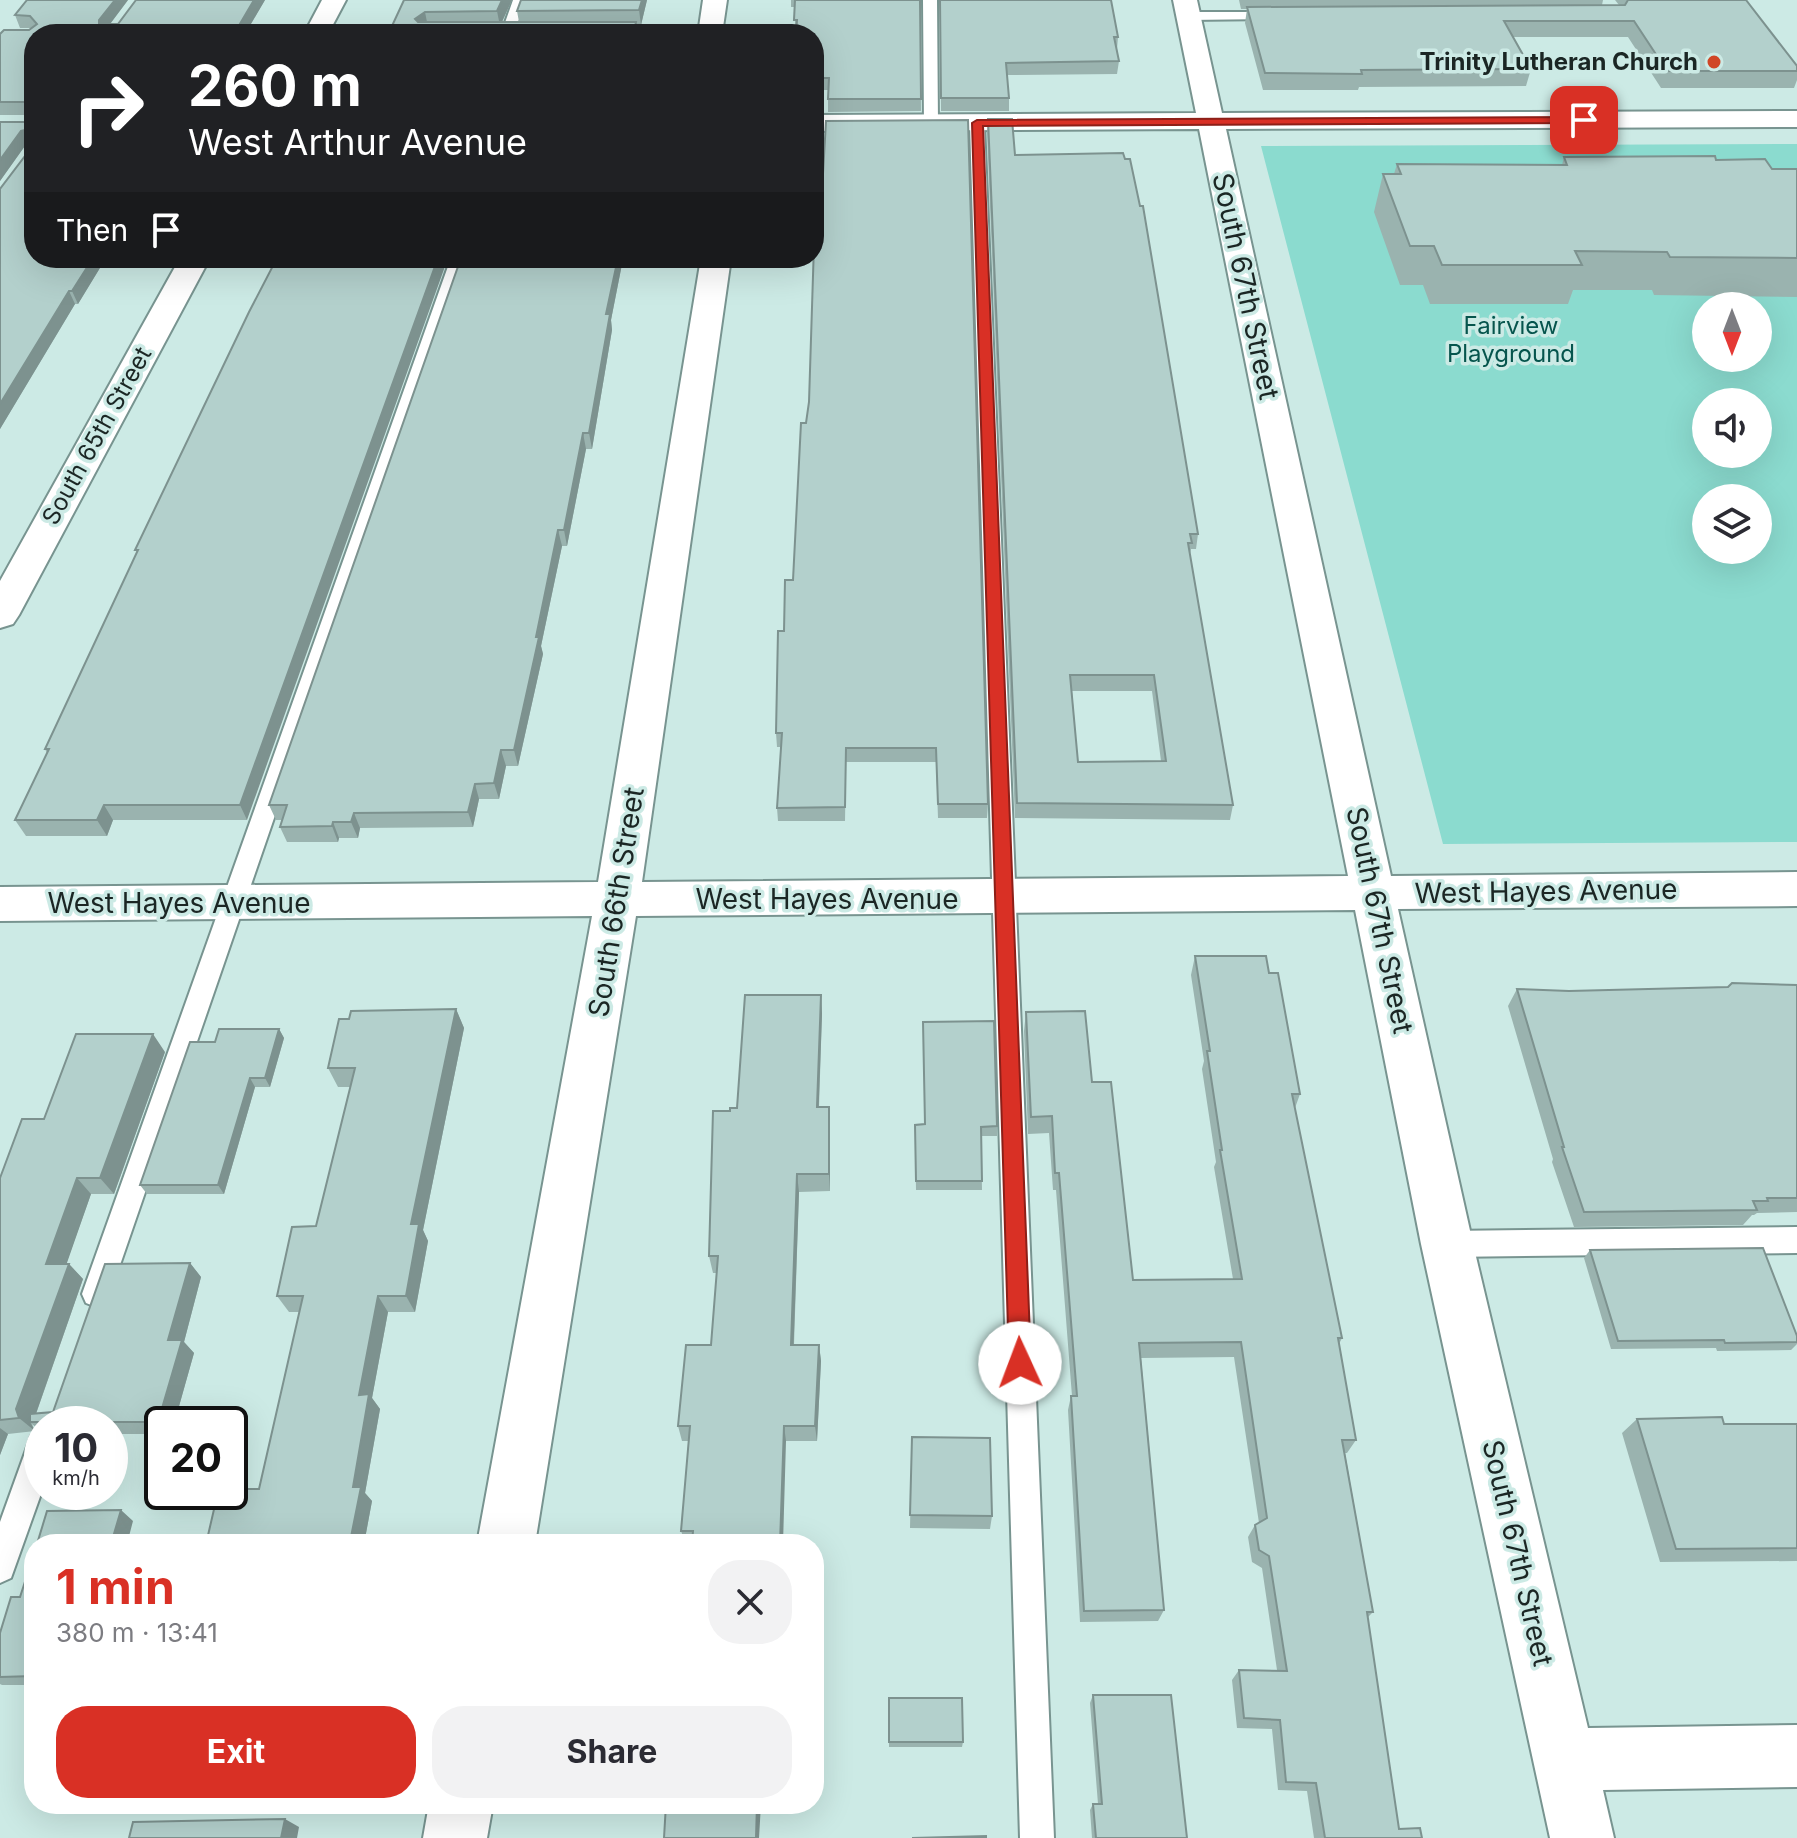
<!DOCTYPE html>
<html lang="en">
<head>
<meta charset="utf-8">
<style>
	:root { --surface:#fff; --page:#f2f2f3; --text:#2b2b33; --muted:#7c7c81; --accent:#d93025 }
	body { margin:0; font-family:Inter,sans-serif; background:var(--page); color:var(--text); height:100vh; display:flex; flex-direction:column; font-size:30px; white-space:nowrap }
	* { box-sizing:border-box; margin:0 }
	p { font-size:26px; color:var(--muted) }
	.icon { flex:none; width:44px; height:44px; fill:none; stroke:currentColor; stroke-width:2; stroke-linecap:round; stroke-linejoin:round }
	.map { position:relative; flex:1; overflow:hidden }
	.details { position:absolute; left:24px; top:1534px; width:800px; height:280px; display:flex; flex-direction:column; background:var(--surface); border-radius:32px; box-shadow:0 8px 32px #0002 }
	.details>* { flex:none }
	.top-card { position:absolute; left:24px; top:24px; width:800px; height:244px; border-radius:32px; box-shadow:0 8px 32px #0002; background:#202124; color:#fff; overflow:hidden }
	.needle { width:52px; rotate:180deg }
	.controls { position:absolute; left:1692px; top:292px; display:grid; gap:16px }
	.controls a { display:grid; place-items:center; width:80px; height:80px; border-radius:50%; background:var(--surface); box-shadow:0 8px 32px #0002; font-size:40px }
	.speed { position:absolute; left:24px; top:1406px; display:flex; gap:16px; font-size:40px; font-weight:700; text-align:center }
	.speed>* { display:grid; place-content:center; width:104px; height:104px; border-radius:50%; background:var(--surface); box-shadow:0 8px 32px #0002; line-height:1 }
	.speed small { font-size:20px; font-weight:400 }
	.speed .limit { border:4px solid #111; border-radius:12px; background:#fff; color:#111 }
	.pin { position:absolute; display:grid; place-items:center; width:68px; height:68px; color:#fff; margin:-34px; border-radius:16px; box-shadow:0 4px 12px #0006 }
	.me { position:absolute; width:88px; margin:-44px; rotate:358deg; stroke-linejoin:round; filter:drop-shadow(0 0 6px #0008) }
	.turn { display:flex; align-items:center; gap:28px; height:168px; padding:0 32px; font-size:36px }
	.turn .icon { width:104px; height:104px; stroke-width:2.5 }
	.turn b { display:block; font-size:56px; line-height:68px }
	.then { display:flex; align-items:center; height:76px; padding:0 32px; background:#0003; gap:16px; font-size:30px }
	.round { display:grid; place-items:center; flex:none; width:84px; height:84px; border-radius:32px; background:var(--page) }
	.overview { display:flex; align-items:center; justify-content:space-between; height:136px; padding:0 32px }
	h1 { font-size:48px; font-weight:700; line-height:60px; color:var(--accent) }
	.action { display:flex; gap:16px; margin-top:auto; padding:16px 32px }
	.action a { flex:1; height:92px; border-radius:32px; background:var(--accent); color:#fff; font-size:32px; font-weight:700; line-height:92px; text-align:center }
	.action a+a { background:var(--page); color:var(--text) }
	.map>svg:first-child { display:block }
	.green { fill:#8bdbcf; fill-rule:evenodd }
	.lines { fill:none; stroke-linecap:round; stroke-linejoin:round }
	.service-casing { stroke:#789490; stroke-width:4 }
	.minor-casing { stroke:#789490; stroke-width:4 }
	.service { fill:#fff; fill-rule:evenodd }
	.minor { fill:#fff; fill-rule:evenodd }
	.wall { fill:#9ab3af; fill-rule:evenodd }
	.shaded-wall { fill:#7d928f }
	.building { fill:#b3d0cc; stroke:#7d928f; stroke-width:2; fill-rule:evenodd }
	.route { fill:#d93025; stroke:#8d1f18; stroke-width:2 }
	.poi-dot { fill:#d04626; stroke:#cceae5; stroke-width:3 }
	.labels { text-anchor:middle; stroke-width:7; stroke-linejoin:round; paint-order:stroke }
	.far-poi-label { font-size:24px; font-weight:bold; fill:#1b2624; stroke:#cceae5; text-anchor:end }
	.far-park-label { font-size:24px; fill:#06554d; stroke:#cceae5 }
	.far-street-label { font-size:24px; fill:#1b2624; stroke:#cceae5 }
	.street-label { font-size:28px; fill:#1b2624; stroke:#cceae5 }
</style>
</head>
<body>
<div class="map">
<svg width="1797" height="1838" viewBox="0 0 1797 1838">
	<rect width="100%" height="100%" fill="#cceae5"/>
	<path class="green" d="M1797,144V842L1443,844L1261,146ZM1706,306H1758V358H1706ZM1706,402H1758V454H1706ZM1706,498H1758V550H1706Z"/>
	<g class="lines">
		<defs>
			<path id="service" d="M513,0H527L513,34H501Z
				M923,0H937L938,124L931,128L924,124Z
				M1278,12L1285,16L1283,19L1188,20L1181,16L1188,12Z
				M709,27L714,28V34L615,32L622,28Z
				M977,119L984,123L1054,1838H1020L970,123Z
				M451,258H467L110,1294L106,1303L96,1307L86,1303L82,1294Z
				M1797,1227V1253L1447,1257L1437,1253L1433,1244L1437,1235L1447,1231Z
				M42,1432V1491L11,1578L0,1583V1522L31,1436Z"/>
			<path id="minor" d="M322,0H346L328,34H304Z
				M703,0H727L722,34H698Z
				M1173,0H1197L1222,113L1797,111V127L1226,129L1391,876L1797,872V906L1398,909L1473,1244L1588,1728L1797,1725V1787L1603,1790L1614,1838H1550L1421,1244L1355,910L636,916L535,1544H477L592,916L0,921V887L598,882L701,258H731L642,882L1348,876L1199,129L814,131V115L1196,113Z
				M180,258H210L19,615L13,624L0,628V581Z
				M429,1804H493L487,1838H423Z"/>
		</defs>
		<use href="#service" class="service-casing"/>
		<use href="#minor" class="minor-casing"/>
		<use href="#service" class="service"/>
		<use href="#minor" class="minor"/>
	</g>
	<path class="wall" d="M128,0L110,24H118L136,0H265L245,34H34L106,258L78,304H75L0,429V189L31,148V143H27L0,181V122H31V115H0V34L29,30L31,28H20L15,15Z
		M404,0H512L502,22H519L517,11L647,0L641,25H637V27L392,26Z
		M791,0H920L921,111L828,112V90H814V34L795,32V7H791Z
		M940,0L1118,37L1117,49L1119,61L1117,74L1007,75L1009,98V111H941Z
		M1239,0H1603L1602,5H1619L1615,0H1746L1797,66V80L1794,88H1661L1628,37H1513L1531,69L1526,86L1359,87L1358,90H1263L1245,23L1247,9H1241Z
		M988,119L1015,155L1198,534L1196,549H1191L1190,554L1233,805L1230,820L1015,818L987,133ZM1072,691H1152L1161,761L1078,762Z
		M1564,157L1716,160L1772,169H1797V297L1654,295L1652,290H1573L1568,304H1430L1423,285H1400L1374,212L1383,174H1394L1397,164L1562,165Z
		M461,258H632L631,264H622L611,320L612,330L592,449H586L567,546H562L541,646L543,654L518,766H506L499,799H479L473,827L360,828L358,838H339L338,842H287L280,827L282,820H276L269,805Z
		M249,312L247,820H113L107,836H26L15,820L47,753L45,749L137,552L135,550Z
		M793,580L988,804L987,818H938L936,762H846L845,821H778L777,808L781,747H777L776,733L784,631Z
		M1195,956L1269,973L1300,1094L1295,1108L1342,1338L1339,1344L1356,1440L1347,1453H1345L1373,1612L1367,1618L1399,1829L1422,1838H1314L1307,1791L1278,1790L1272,1729L1237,1728L1232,1680L1239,1670H1277L1262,1568L1252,1562L1248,1537L1255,1525L1259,1523L1234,1357L1141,1358L1164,1610L1158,1621L1080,1622L1068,1410L1071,1396H1072L1056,1190H1053L1049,1133L1028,1134L1024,1031L1026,1012L1092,1082L1133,1280L1233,1279L1214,1167L1216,1162L1202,1069L1204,1061L1191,975Z
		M1797,985V1212L1757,1213L1754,1215H1752L1743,1225L1574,1227L1552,1162L1553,1159L1508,1006L1517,989L1569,991Z
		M821,995L822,1014L819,1107H829L830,1125V1191L799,1192L794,1345H819L821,1361L817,1441H786L692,1544H686L681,1531L689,1441H682L678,1426L711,1345L717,1273H713L709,1256L730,1111L737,1108Z
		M456,1009L464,1028L423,1230L428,1241L415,1312H388L372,1398L380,1409L365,1493L372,1501L364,1544H206L259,1489L300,1312H289L277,1296L316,1226L351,1087H338L328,1068L349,1019Z
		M279,1029L284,1038L270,1087H255L224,1194H147L140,1185L215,1042Z
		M165,1052L114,1194H91L66,1264H69L83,1279L36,1414L53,1412L190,1263L201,1277L184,1342L194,1353L174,1424H162V1434H110V1424H42V1432L32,1424L35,1431L8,1434L0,1455V1178L44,1119Z
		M924,1124L997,1126V1136H981L982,1190H916L915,1125Z
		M1590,1250L1797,1336V1344L1791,1350L1717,1351L1716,1348L1611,1349L1584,1258Z
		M1637,1419L1724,1424H1797V1561L1660,1562L1622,1433Z
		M912,1437L992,1516L990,1529L910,1528Z
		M34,1554V1685H2L0,1684V1633L20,1597Z
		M1093,1695L1187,1838H1092L1090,1810L1093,1804H1098L1090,1703Z
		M889,1698L963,1742L962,1747H889Z"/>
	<path class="shaded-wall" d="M115,0H128L104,32L99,24V20Z
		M254,0H265L245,34H234Z
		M502,0H512L500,26L497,11Z
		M642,0H647L641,25L639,10Z
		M425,12L428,27L418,33L415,19Z
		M30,129L34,142L27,143L0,181V160L21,131Z
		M93,258H106L78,304L72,291Z
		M438,258H448L247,820L240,805Z
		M618,258H621L622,264L611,320L612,330L592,449L589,433L606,314Z
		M69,291L75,304L0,429V404Z
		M583,433L586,449L567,546L564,530Z
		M558,530L562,546L541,646L543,654L518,766L514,750Z
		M501,750L506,766L499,799L494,783Z
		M475,784L479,799L473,827L468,812Z
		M104,805L113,820L107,836L97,820Z
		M354,813L360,828L358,838L351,822Z
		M333,822L339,838L338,842L332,826Z
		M821,995L822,1014L818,1125L817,1107Z
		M456,1009L464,1028L423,1230L428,1241L415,1312L406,1296L411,1224Z
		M279,1029L284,1038L270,1087L265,1078Z
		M153,1034L165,1052L114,1194L100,1178Z
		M250,1078L255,1087L224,1194L218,1185Z
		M829,1107L830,1125V1191L829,1174Z
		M797,1174L799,1192L793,1361L791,1345Z
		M77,1178L91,1194L61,1280L46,1264Z
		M190,1263L201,1277L184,1342L194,1353L174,1424H162V1426L158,1422L168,1340Z
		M69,1264L83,1279L33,1422H30L35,1431L19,1418L16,1409Z
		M378,1296L388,1312L372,1398L380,1409L365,1493L372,1501L364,1544H358L351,1537L353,1487L359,1395Z
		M819,1345L821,1361L817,1441L815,1426Z
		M784,1426L786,1441L783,1544H780Z
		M0,1428L8,1434L0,1455Z
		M121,1510L133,1521L127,1544H111Z
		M330,1537L337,1544H329Z
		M757,1804H761L759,1838H756Z
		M285,1819L299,1827L297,1838H281Z"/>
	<path class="building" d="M27,0H115L99,20V24H118L136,0H254L234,34H34V258H93L72,291H69L0,404V189L31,148L30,129L21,131L0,160V122H31V102H0V34L4,30H29L37,24L30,16L15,15Z
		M404,0H502L497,11L425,12L415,19L418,22H636L635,27H653L651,34H379L383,26H392Z
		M521,0H642L639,10L517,11Z
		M795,0H920L921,99H828L829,78H814V34H796L797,20H794Z
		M940,0H1111L1118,37H1114L1119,61L1006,63L1009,98H941Z
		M1628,0H1746L1797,66V71H1667L1634,21H1504L1531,69L1361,70L1362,74L1265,73L1247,7L1625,5Z
		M988,119H1012L1015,155L1123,153L1125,159H1130L1140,206H1143L1198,534H1190L1192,543H1188L1233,805L1017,803ZM1070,675H1154L1166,761L1078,762Z
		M968,120L988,804H938L936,748H846L845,807L777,808L782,733H776L778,631H784L785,580H793L801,423H806L809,402L814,244H819L826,121Z
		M1715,156L1716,160L1765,159L1772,169H1797V258L1670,257L1667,252L1575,251L1582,265H1442L1434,246H1410L1383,174H1401L1397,164L1567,165L1564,157Z
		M277,258H438L240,805H104L97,820H15L49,749H45L138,550H135L249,312Z
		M461,258H618L606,314H610L589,433H583L564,530H558L536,637H539L514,750H501L494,783L475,784L468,812L354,813L351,822H333L332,826L280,827L287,805H269Z
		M1195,956H1266L1269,973H1278L1300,1094H1292L1342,1338H1338L1356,1440H1342L1373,1612H1367L1399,1829L1420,1828L1422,1838H1325L1316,1783L1286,1782L1280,1720L1244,1718L1239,1670L1287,1671L1269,1556L1259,1550L1255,1525L1267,1518L1241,1342L1139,1343L1164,1610L1084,1611L1071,1396H1077L1059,1173H1055L1052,1116L1031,1117L1026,1012L1085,1011L1092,1082H1111L1133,1280L1242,1279L1220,1150H1222L1207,1051H1210Z
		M1732,983L1797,985V1198H1767L1768,1201H1753L1757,1210L1584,1212L1562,1147H1564L1517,989L1569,991L1728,987Z
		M745,995H821L817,1107H829V1174H797L791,1345H819L815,1426H784L780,1544H692L693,1531H681L690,1426H678L686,1345H711L718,1256H709L713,1111H730V1108H737Z
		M456,1009L411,1224H419L406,1296H378L359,1395L369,1394L353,1487H361L351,1537H330L329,1544H206L218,1492H230V1489H259L303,1296H277L292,1227L316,1226L355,1068H328L339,1019H349L351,1011Z
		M994,1021L997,1126L981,1127L982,1181H916L915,1125L925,1124L923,1022Z
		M219,1029H279L265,1078H250L218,1185H140L190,1042H215Z
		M76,1034H153L100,1178H77L46,1264H69L16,1409L19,1418L0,1420V1178L22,1119H44Z
		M1763,1248L1797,1336V1342L1725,1343L1724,1340L1618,1341L1590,1250Z
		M190,1263L168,1340H182L158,1422H30V1414L53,1412L105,1264Z
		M1722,1417L1724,1424H1797V1548L1676,1549L1637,1419Z
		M912,1437L990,1438L992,1516L910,1515Z
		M121,1510L111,1544H37L47,1511Z
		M34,1554V1676L0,1677V1633L11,1597H20Z
		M1093,1695H1171L1187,1838H1096L1093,1804H1102Z
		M889,1698H962L963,1742H889Z
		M666,1804H757L756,1838H664Z
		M285,1819L281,1838H129L133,1822Z
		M986,1836V1838H912Z"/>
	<path class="route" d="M1584,117L1588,118V123L983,126L1031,1363L1028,1370L1020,1373L1013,1370L1009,1363L972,123L977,120Z"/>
	<circle class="poi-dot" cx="1714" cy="62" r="8"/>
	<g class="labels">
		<g class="far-poi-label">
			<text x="1698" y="70">Trinity Lutheran Church</text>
		</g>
		<g class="far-park-label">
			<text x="1511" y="334">Fairview<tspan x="1511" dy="28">Playground</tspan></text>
		</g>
		<g class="far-street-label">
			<text transform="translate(97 436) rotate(-61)" y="8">South 65th Street</text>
		</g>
		<g class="street-label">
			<text transform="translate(1246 286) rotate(78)" y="10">South 67th Street</text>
			<text transform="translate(1546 891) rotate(-1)" y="10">West Hayes Avenue</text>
			<text x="827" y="909">West Hayes Avenue</text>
			<text transform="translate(616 902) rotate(-81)" y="10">South 66th Street</text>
			<text x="179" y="913">West Hayes Avenue</text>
			<text transform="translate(1380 920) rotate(78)" y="10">South 67th Street</text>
			<text transform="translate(1518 1553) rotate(77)" y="10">South 67th Street</text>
		</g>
	</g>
</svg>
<div class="controls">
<a><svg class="needle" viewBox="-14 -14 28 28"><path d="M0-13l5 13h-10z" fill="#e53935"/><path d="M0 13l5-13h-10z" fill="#7c7c81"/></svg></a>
<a><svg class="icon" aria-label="sound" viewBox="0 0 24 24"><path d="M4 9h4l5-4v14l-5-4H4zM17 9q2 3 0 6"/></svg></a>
<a><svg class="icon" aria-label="layers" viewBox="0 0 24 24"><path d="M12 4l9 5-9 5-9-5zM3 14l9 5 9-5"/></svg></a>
</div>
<div class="speed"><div>10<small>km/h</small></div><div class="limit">20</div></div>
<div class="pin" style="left:1584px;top:120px;background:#d93025"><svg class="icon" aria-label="arrive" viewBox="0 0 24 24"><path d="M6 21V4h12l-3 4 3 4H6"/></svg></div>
<svg class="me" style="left:1020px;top:1363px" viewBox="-20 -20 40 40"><circle r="19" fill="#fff"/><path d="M0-13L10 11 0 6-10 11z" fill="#d93025"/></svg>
<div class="top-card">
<div class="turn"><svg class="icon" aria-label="right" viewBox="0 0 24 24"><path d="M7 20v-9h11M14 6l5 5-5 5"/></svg><div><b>260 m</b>West Arthur Avenue</div></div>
<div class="then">Then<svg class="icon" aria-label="arrive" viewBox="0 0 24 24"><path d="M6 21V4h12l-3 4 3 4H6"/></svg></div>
</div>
<section class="details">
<div class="overview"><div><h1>1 min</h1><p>380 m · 13:41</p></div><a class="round"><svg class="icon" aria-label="close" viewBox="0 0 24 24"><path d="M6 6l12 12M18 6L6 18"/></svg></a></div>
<div class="action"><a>Exit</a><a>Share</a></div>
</section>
</div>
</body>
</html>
